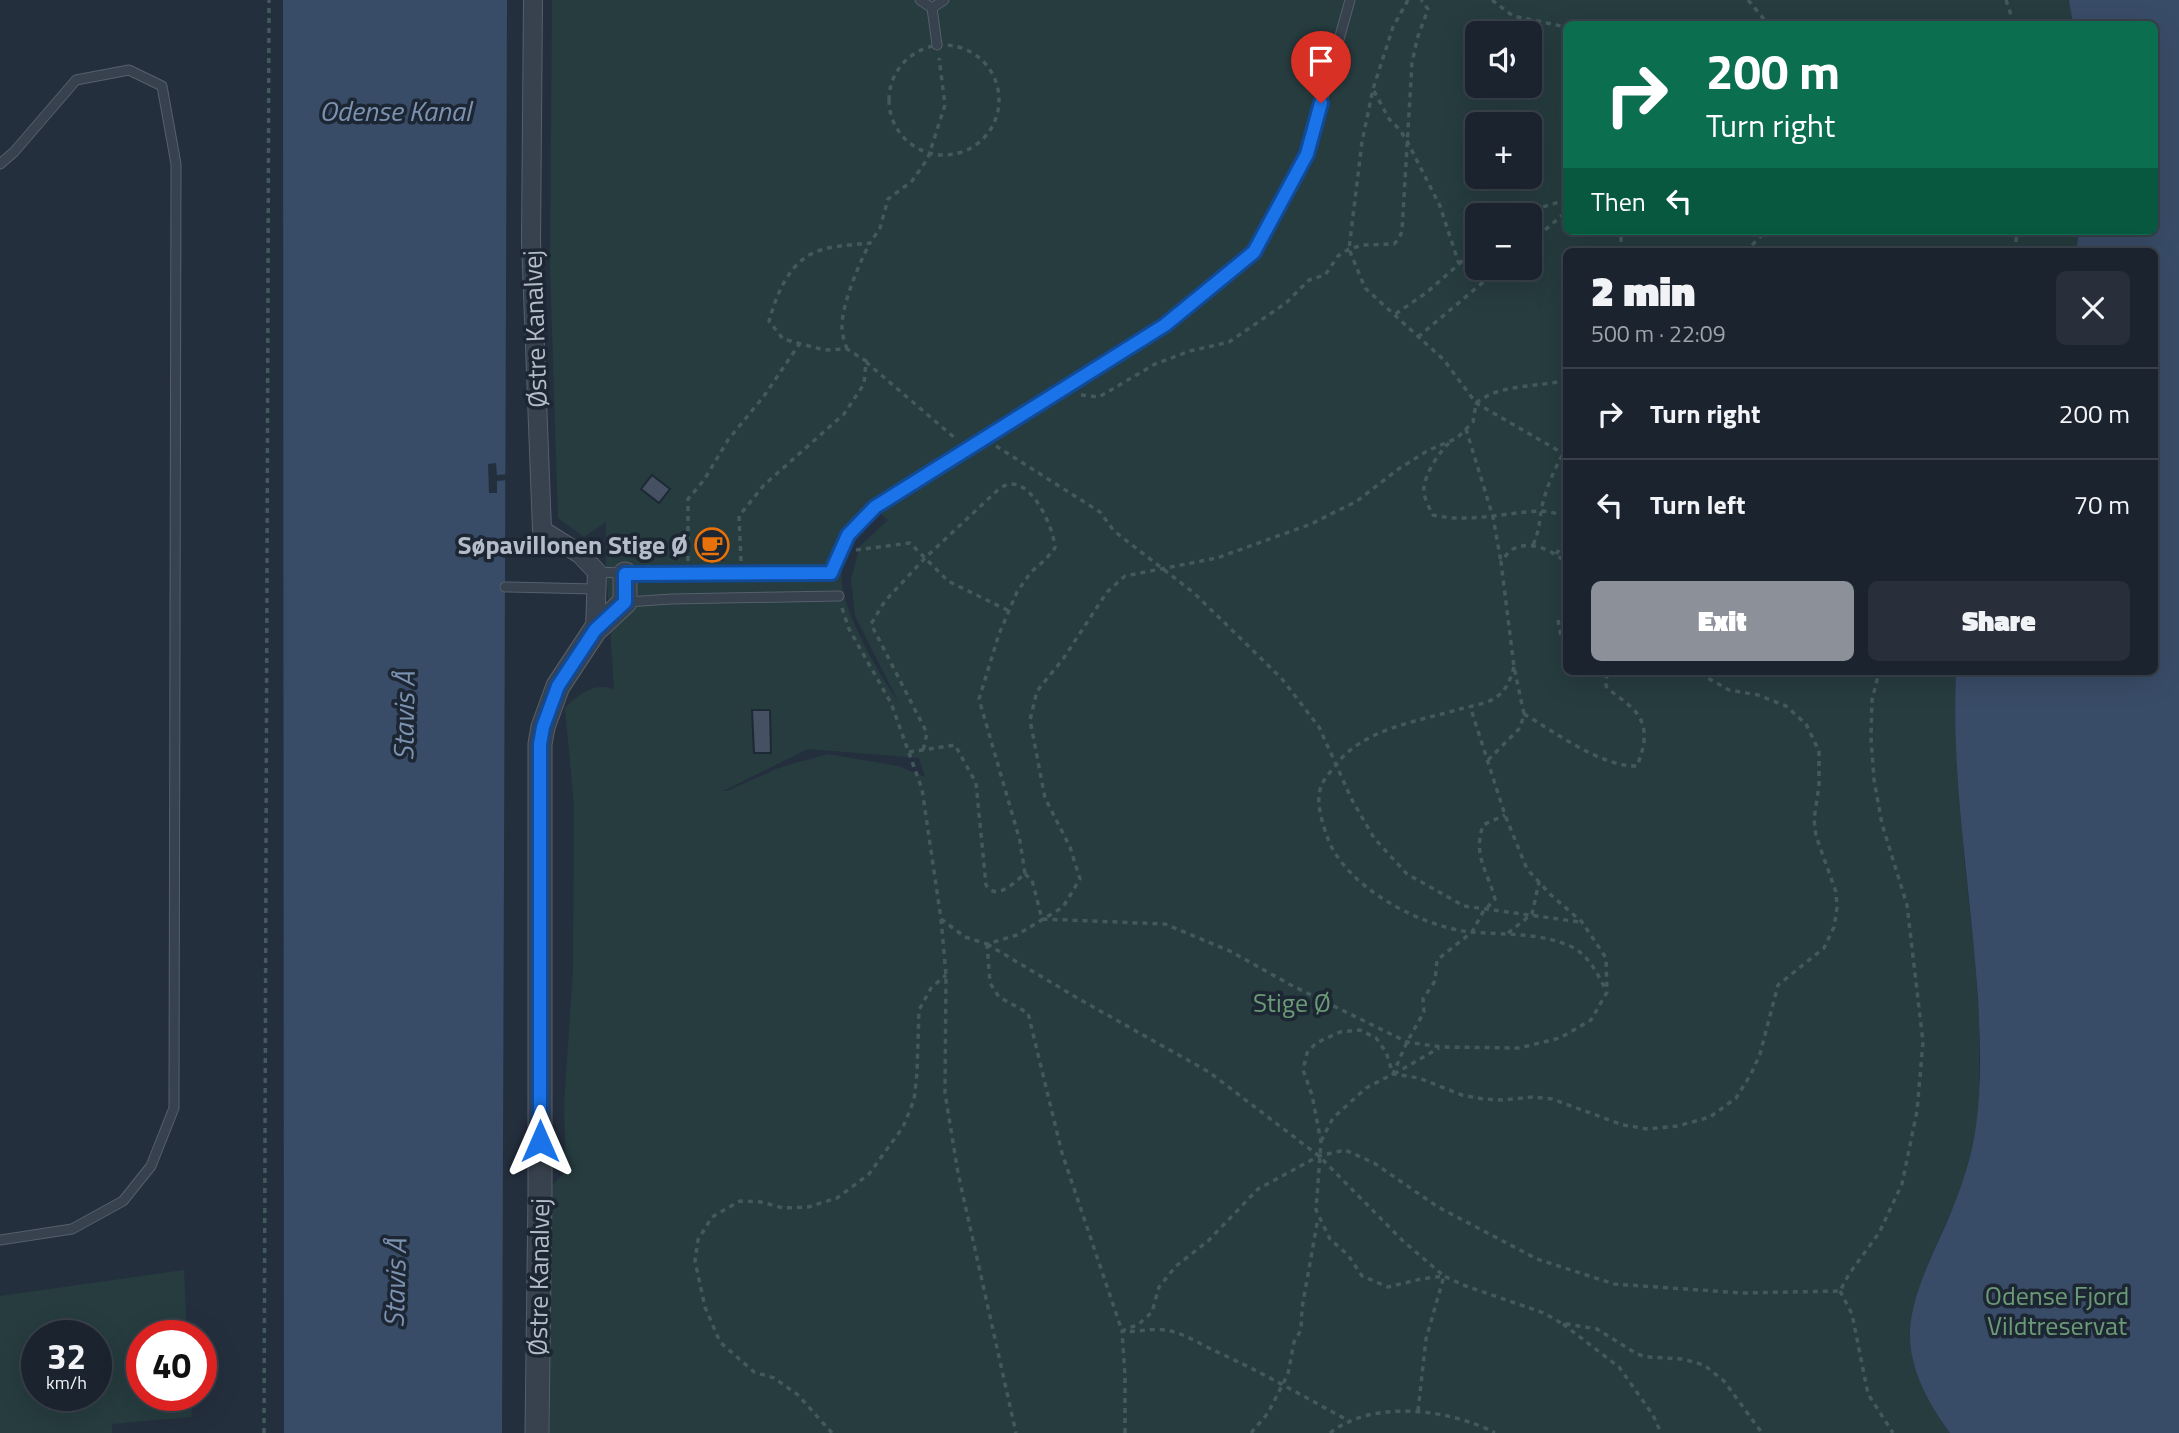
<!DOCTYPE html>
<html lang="en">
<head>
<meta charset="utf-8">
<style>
	:root { --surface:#1b232e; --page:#282f3a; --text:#f1f3f6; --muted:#a0a4aa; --line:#39404a; --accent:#8c9099 }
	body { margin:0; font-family:"Titillium Web",sans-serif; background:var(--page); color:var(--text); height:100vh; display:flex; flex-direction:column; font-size:26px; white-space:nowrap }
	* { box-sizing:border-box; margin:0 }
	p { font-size:23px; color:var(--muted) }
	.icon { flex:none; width:38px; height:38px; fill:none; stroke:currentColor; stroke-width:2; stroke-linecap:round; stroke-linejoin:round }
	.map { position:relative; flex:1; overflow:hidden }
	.side { position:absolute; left:1563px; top:248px; width:595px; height:427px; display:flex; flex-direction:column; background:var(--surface); border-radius:10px; box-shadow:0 7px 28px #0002,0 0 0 2px var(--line) }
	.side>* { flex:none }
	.top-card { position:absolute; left:1563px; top:21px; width:595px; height:214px; border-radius:10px; box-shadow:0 7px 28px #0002,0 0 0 2px var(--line); background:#0b6e4f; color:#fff; overflow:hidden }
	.buttons { position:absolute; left:1465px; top:21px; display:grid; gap:14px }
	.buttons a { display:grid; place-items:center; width:77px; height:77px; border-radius:10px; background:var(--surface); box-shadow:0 7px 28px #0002,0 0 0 2px var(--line); font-size:35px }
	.speed { position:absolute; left:21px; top:1320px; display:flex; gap:14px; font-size:35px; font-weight:700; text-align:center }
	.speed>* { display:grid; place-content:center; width:91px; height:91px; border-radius:50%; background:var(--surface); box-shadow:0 7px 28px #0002,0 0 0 2px var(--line); line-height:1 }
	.speed small { font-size:18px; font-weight:400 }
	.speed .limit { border:10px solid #d22; background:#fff; color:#111 }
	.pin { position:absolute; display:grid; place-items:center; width:60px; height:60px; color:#fff; margin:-72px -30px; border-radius:50% 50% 50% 0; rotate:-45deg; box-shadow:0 0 7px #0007 }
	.pin .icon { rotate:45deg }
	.me { position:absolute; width:77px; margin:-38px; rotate:0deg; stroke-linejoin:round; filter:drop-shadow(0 0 5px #0008) }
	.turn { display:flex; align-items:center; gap:24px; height:147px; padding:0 28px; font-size:32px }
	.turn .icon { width:91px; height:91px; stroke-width:2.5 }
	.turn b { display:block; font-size:49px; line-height:60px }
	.then { display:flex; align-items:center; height:66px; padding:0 28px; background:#0003; gap:14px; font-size:26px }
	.round { display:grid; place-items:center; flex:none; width:74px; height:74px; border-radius:10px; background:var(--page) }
	.headline { display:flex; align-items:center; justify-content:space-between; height:119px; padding:0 28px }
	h1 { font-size:42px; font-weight:800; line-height:52px }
	.cta { display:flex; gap:14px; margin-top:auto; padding:14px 28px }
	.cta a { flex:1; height:80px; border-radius:10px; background:var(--accent); color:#fff; font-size:28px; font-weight:800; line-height:80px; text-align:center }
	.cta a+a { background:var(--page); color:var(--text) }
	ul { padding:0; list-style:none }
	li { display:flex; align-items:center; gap:21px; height:91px; padding:0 28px; border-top:2px solid var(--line) }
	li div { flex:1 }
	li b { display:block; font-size:26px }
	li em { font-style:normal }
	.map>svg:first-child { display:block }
	.green { fill:#263c3f; fill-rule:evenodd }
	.water { fill:#394c67 }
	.pier { fill:#242f3e }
	.building { fill:#455162; stroke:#1f2835; stroke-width:2 }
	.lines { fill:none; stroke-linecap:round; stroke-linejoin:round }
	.service-casing { stroke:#565f6c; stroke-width:11 }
	.minor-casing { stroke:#565f6c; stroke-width:20 }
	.tertiary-casing { stroke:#565f6c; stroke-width:25 }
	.path { stroke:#44595c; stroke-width:3.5; stroke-dasharray:5 5; stroke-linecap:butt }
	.service { stroke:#38414e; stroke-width:9 }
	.minor { stroke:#38414e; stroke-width:18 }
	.tertiary { stroke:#38414e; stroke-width:23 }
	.route-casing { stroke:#114b97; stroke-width:18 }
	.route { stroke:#1a73e8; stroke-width:12 }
	.labels { text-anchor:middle; stroke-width:7; stroke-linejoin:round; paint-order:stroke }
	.street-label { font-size:26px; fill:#b4bcc9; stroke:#1d2633 }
	.poi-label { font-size:26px; font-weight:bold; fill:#b4bcc9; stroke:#1d2633; text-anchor:end }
	.park-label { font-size:26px; fill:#6b9a76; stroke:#1d2633 }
	.water-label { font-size:28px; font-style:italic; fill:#7c92b1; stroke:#1d2633 }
</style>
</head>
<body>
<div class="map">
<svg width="2179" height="1433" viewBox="0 0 2179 1433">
	<rect width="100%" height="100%" fill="#242f3e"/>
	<path class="green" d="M552,0H2179V1433L1955,1203L1929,1261L1917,1298L1941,1421L1950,1433H550L549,1189L566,1171L564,1105L573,970L574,806L565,708C579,694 593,682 614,689L606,567V522L584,537L558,518L550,268ZM1566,24H2154V231H1566ZM1477,33H1530V86H1477ZM1477,124H1530V177H1477ZM1477,215H1530V268H1477ZM1566,252H2154V672L1979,1083V1021L1975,956L1964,857L1955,699L1956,672H1566ZM873,508L888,520L860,546L851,579L855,616L898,701C880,676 837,603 842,572C844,558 865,521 873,508ZM808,749L919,758L925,777L898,766L828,754L781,767L727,791H723Z
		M184,1270L187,1335H142V1395H191L192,1417L112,1424V1433H0V1296ZM96,1335V1395H37V1335Z"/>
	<path class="water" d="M283,0H507L502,1433H284Z
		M2069,0H2179V1433H1950C1929,1404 1909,1369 1910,1332C1911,1297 1933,1253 1947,1222C1960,1192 1972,1158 1976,1126C1982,1084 1980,1041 1978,999C1971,890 1951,782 1956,672H2154V252H2076L2079,231H2154V24H2073Z"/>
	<path class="pier" d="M496,463L497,475L509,474V480L497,481V493H489L488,464Z"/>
	<path class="building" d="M652,475L670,489L659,503L641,489Z
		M708,539L724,540L723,560L707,559Z
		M752,710H770L771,753H754Z"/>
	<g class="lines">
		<defs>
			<path id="service" d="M920,0L932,8
				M937,45L932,8L944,0
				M0,164L14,152L76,80L129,70L162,86L176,164L174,1108L151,1166L123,1201L72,1229L0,1240
				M597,572L670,575L831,573L848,535L875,507L1165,325L1254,252L1307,154L1350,0
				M505,587L596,589
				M627,602L671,599L839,596"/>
			<path id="minor" d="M533,0L531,241L542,530L580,554L597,572L595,630"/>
			<path id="tertiary" d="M537,1433L540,1194V744L543,727L558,686L595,630L625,602V574"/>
		</defs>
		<use href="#service" class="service-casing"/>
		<use href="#minor" class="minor-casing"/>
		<use href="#tertiary" class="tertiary-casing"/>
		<path class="path" d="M1408,0L1393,27L1373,89L1362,142L1349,249L1365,288L1444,360L1476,403L1566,455
			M1492,0L1513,16L1566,27
			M1748,0L1768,24
			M2006,0L2014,24
			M889 100a55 55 0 1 1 110 0a55 55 0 1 1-110 0Z
			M1374,91L1389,119L1400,130L1407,141L1440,206L1459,264L1426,293L1394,315
			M1525,215L1536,209L1566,200
			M1530,243L1566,212
			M1621,252V231
			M1745,252L1766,231
			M2015,252L2017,231
			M1459,264L1477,246
			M1418,337L1500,268
			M847,349C845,343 842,335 842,328C841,306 860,261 870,243
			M866,362L956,439
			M1081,395L1099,397L1155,364L1190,351L1229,342L1286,303L1309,280L1325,275L1338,256L1349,249L1363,245L1394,244L1399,239L1402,231L1412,63L1417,39L1428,9L1421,0
			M1476,403C1501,383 1536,388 1566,380
			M1466,429L1493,517L1501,562
			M1449,443C1439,452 1425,474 1424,488C1423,497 1429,507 1433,515C1468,523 1503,513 1539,511C1548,511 1557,514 1566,515
			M996,446L1100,512L1114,531L1194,593L1282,679L1319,727L1352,800L1374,838L1407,874L1464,906L1580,922
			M1533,545C1540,529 1539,522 1542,506C1547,486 1555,467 1566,449
			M856,550L910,543L948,581L1009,611
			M1556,554L1566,540
			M688,561V499L704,480L728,440L764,396L800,343
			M741,561L739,516L764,485L844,414L864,384L866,361L847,349L824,350L783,339L769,321C777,293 790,259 821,250C837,245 854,245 870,243L880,228L888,199L912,181L928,158L945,105L939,58
			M842,608L849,629L891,703L922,789L941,919L965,937L987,944L1017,935L1063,907L1080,879L1070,847L1045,798L1030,720L1037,691L1063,659L1107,592L1125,576L1217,558L1311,524L1357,501L1397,470L1427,451L1457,438L1473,422L1476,403
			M1566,614L1558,620L1561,636L1566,638
			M1514,667C1510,680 1507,690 1495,698C1486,704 1471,706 1460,709C1419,721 1362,729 1336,765C1331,771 1323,780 1321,787C1315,802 1323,825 1328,839C1347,888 1420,926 1470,932C1503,935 1538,932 1570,946C1588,954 1597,973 1606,990
			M1701,672L1704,676L1729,690L1758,695L1786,706L1806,724L1819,751V786L1814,819L1816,836L1836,892L1837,908L1834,927L1824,948L1778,985L1760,1054L1751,1074L1736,1098L1710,1117L1678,1126L1648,1129L1623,1125L1552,1099L1533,1097L1502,1100L1483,1099L1462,1095L1419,1078L1393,1074L1386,1052L1376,1038L1360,1030L1340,1032L1316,1043L1307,1053L1303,1070L1312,1095L1321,1142L1316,1210L1330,1239L1348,1255L1362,1276L1388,1287L1421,1279L1444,1276L1463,1285L1544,1313L1561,1323L1597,1329L1637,1354L1647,1357L1683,1359L1704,1365L1724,1381L1762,1433
			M1524,714C1555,732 1601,767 1637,766C1645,746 1650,725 1632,708C1624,700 1614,695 1606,686L1607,672
			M909,752L955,745L976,783L986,885C997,902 1014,882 1025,874L1020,841L979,699L999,634L1017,592L1031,572L1045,560L1055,548C1054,529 1034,483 1011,484C1007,484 1004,486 1000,488L926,557L885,601L871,624L927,733L923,751
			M1488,760L1520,728L1524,714L1514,667L1501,562C1504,558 1508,552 1513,549C1531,540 1551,550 1566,562
			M1025,874L1032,880L1042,919L1165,924L1230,951L1289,984L1407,1042L1441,1047L1519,1048L1560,1038L1591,1020L1607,992L1606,958L1582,922L1551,895L1527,869L1505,815L1470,706
			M941,919L946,975L945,1093L958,1173L1016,1433
			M1508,933L1532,914L1539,882
			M987,944L990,983L999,997L1028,1013L1062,1153L1122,1331L1139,1324L1152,1312L1159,1287L1176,1266L1208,1241L1258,1189L1319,1156L1345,1150L1374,1163L1438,1207L1537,1259L1614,1284L1742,1293L1840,1291L1849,1274L1879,1233L1902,1184L1917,1111L1923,1042L1907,905L1882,824L1874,780L1871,738L1872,700L1879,672
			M987,944L1079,999L1209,1072L1319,1156L1403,1241L1444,1276
			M1394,1074L1439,1048
			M1321,1141L1333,1118L1366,1088L1393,1074L1407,1042L1424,1012L1423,999L1435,981L1437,960L1472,932L1483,912L1495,899C1487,869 1473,857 1483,825L1505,815
			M1840,1291L1852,1314L1868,1394L1893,1433
			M1563,1324L1619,1367L1653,1415L1661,1433
			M1418,1411L1426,1339L1444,1276
			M264,1433L269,0
			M832,1433L798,1395L774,1378L754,1372L720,1342L705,1307L695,1261L698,1240L712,1217L740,1201L761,1202L783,1208L808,1207L837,1198L869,1174L903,1127L914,1100L917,1073L919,1010L931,988L946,975
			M1125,1433V1376L1122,1331C1136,1333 1150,1328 1165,1330C1182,1332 1200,1344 1215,1351C1262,1372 1306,1398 1351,1422
			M1251,1433L1268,1413L1288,1374L1294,1342L1301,1330L1302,1308L1318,1218
			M1330,1433C1373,1399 1450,1409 1495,1433"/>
		<use href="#service" class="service"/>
		<use href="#minor" class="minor"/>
		<use href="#tertiary" class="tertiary"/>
	</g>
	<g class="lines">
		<defs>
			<path id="route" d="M540,1141V744L543,727L558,686L595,630L625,602V574L831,573L848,535L875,507L1165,325L1254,252L1307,154L1321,103"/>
		</defs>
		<use href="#route" class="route-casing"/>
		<use href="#route" class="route"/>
	</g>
	<defs>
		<symbol id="cafe-ring" viewBox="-11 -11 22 22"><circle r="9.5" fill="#1d2633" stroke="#e8710a" stroke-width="1.5"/><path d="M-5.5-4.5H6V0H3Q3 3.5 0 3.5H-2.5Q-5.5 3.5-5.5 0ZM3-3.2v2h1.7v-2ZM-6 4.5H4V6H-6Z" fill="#e8710a"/></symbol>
	</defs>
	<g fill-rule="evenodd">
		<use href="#cafe-ring" x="693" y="526" width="38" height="38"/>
	</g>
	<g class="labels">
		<g class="street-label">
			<text transform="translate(535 329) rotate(-92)" y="9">Østre Kanalvej</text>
			<text transform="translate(539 1277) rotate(-89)" y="9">Østre Kanalvej</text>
		</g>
		<g class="poi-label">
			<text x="688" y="554">Søpavillonen Stige Ø</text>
		</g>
		<g class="park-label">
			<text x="1292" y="1012">Stige Ø</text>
			<text x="2057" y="1305">Odense Fjord<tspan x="2057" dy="30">Vildtreservat</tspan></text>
		</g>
		<g class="water-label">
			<text x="395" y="121">Odense Kanal</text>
			<text transform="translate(404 716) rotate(-89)" y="10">Stavis Å</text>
			<text transform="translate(395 1283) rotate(-88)" y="10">Stavis Å</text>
		</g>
	</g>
</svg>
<div class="buttons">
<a><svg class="icon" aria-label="sound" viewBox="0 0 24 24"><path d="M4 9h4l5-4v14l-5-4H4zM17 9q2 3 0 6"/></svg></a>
<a>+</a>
<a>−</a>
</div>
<div class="speed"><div>32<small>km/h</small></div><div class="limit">40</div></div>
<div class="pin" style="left:1321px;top:103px;background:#d93025"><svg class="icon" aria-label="arrive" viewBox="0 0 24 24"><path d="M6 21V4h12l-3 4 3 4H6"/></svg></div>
<svg class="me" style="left:540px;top:1141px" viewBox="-20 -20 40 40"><path d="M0-17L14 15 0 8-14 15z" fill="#1a73e8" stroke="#fff" stroke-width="4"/></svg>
<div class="top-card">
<div class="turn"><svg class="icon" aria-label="right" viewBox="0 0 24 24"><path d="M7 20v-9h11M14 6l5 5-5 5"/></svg><div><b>200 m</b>Turn right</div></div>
<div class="then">Then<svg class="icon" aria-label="left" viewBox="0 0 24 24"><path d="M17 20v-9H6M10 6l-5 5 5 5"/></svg></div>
</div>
<section class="side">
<div class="headline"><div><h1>2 min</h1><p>500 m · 22:09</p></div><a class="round"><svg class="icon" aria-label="close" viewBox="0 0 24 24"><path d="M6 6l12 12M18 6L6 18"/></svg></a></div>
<ul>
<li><svg class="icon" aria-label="right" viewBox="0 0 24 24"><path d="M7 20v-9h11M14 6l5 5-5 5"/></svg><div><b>Turn right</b></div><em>200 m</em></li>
<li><svg class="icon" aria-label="left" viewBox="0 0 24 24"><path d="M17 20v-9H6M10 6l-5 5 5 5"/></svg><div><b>Turn left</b></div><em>70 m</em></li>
</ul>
<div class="cta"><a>Exit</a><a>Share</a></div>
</section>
</div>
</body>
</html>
